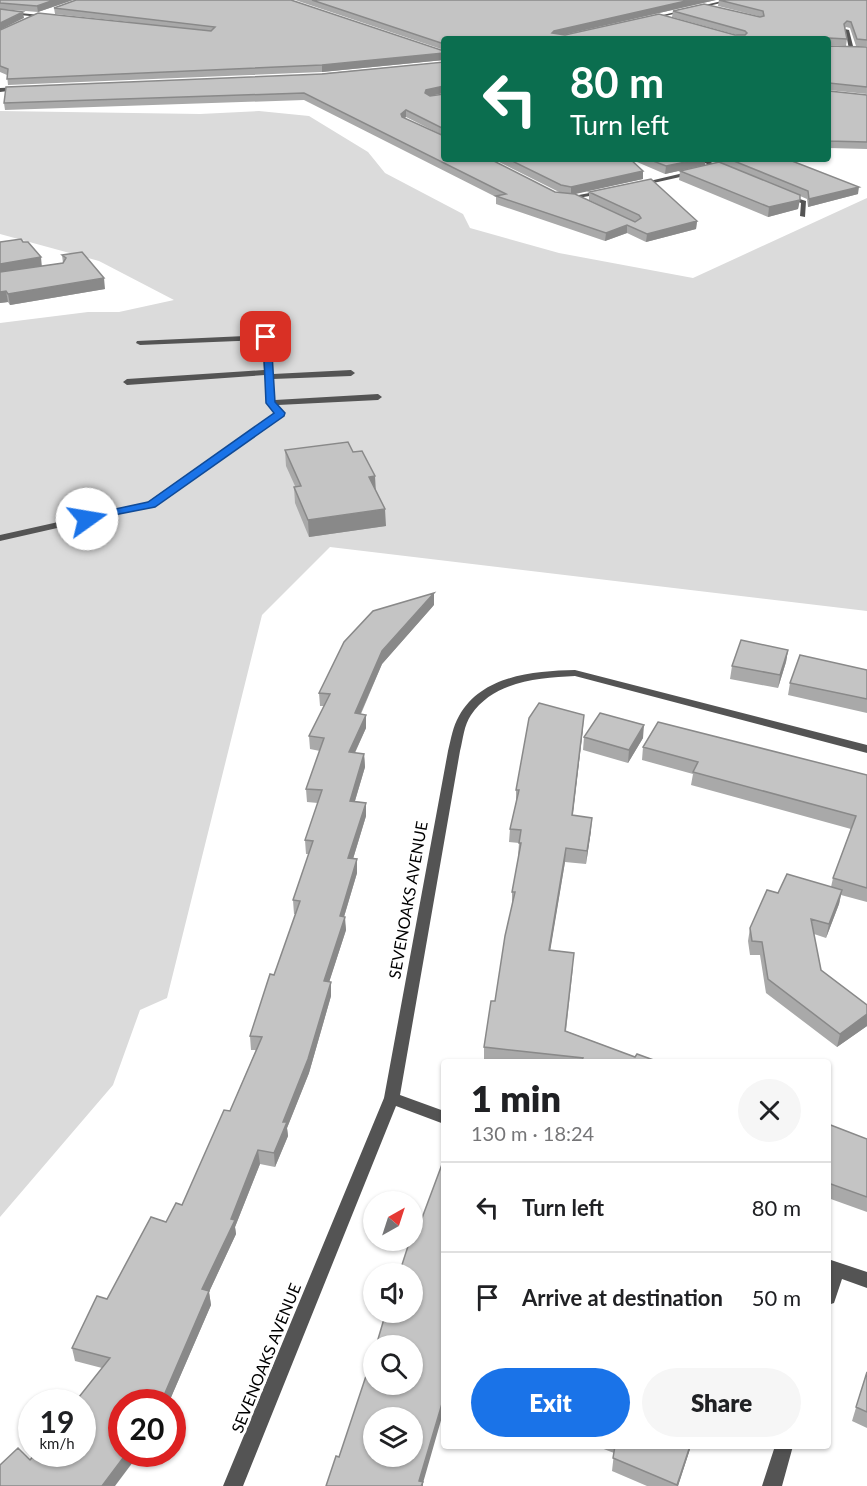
<!DOCTYPE html>
<html lang="en">
<head>
<meta charset="utf-8">
<style>
	:root { --surface:#fff; --page:#f6f6f6; --text:#202124; --muted:#757577; --line:#e0e0e0; --accent:#1a73e8 }
	body { margin:0; font-family:Lato,sans-serif; background:var(--page); color:var(--text); height:100vh; display:flex; flex-direction:column; font-size:22px; white-space:nowrap }
	* { box-sizing:border-box; margin:0 }
	p { font-size:20px; color:var(--muted) }
	.icon { flex:none; width:33px; height:33px; fill:none; stroke:currentColor; stroke-width:2; stroke-linecap:round; stroke-linejoin:round }
	.map { position:relative; flex:1; overflow:hidden }
	.panel { position:absolute; left:441px; top:1059px; width:390px; height:390px; display:flex; flex-direction:column; background:var(--surface); border-radius:6px; box-shadow:0 2px 4px #0004 }
	.panel>* { flex:none }
	.guide { position:absolute; left:441px; top:36px; width:390px; height:126px; border-radius:6px; box-shadow:0 2px 4px #0004; background:#0b6e4f; color:#fff; overflow:hidden }
	.needle { width:39px; rotate:39deg }
	.buttons { position:absolute; left:363px; top:1191px; display:grid; gap:12px }
	.buttons a { display:grid; place-items:center; width:60px; height:60px; border-radius:50%; background:var(--surface); box-shadow:0 2px 4px #0004; font-size:30px }
	.speed { position:absolute; left:18px; top:1389px; display:flex; gap:12px; font-size:30px; font-weight:700; text-align:center }
	.speed>* { display:grid; place-content:center; width:78px; height:78px; border-radius:50%; background:var(--surface); box-shadow:0 2px 4px #0004; line-height:1 }
	.speed small { font-size:15px; font-weight:400 }
	.speed .limit { border:9px solid #d22; background:#fff; color:#111 }
	.pin { position:absolute; display:grid; place-items:center; width:51px; height:51px; color:#fff; margin:-26px; border-radius:12px; box-shadow:0 3px 9px #0006 }
	.me { position:absolute; width:66px; margin:-33px; rotate:77deg; stroke-linejoin:round; filter:drop-shadow(0 0 4px #0008) }
	.turn { display:flex; align-items:center; gap:21px; height:126px; padding:0 30px; font-size:27px }
	.turn .icon { width:78px; height:78px; stroke-width:2.5 }
	.turn b { display:block; font-size:42px; line-height:51px }
	.round { display:grid; place-items:center; flex:none; width:63px; height:63px; border-radius:32px; background:var(--page) }
	.summary { display:flex; align-items:center; justify-content:space-between; height:102px; padding:0 30px }
	h1 { font-size:36px; font-weight:800; line-height:45px }
	.action { display:flex; gap:12px; margin-top:auto; padding:12px 30px }
	.action a { flex:1; height:69px; border-radius:36px; background:var(--accent); color:#fff; font-size:24px; font-weight:800; line-height:69px; text-align:center }
	.action a+a { background:var(--page); color:var(--text) }
	ul { padding:0; list-style:none }
	li { display:flex; align-items:center; gap:18px; height:90px; padding:0 30px; border-top:2px solid var(--line) }
	li div { flex:1 }
	li b { display:block; font-size:22px }
	li em { font-style:normal }
	.map>svg:first-child { display:block }
	.green { fill:#dbdbdb }
	.lines { fill:none; stroke-linecap:round; stroke-linejoin:round }
	.lane { fill:#545454; fill-rule:evenodd }
	.street { fill:#545454; fill-rule:evenodd }
	.wall { fill:#a9a9a9; fill-rule:evenodd }
	.shaded-wall { fill:#898989 }
	.building { fill:#c4c4c4; stroke:#898989; stroke-width:1.5; fill-rule:evenodd }
	.route { fill:#1a73e8; stroke:#114b97; stroke-width:1.5 }
	.labels { text-anchor:middle; stroke-width:6; stroke-linejoin:round; paint-order:stroke }
	.street-label { font-size:16px; fill:#000; stroke:#fff }
</style>
</head>
<body>
<div class="map">
<svg width="867" height="1486" viewBox="0 0 867 1486">
	<rect width="100%" height="100%" fill="#fff"/>
	<path class="green" d="M0,111L200,114L259,111L309,116L368,152L385,173L463,214L470,228L559,253L693,278L867,198V611L330,547L262,615L167,998L140,1010L113,1085L0,1217V323L88,312H119L174,300L99,261L0,234Z"/>
	<g class="lines">
		<path class="lane" d="M266,335L270,337L273,374L351,370L355,373L351,376L273,379L275,400L378,394L382,397L378,400L278,405L284,413L283,415L154,506L0,541V535L148,502L275,413L267,403L265,375L127,385L123,382L127,379L264,370L262,340L140,345L136,343L137,341Z"/>
		<path class="street" d="M726,0H734L648,20L646,19Z
			M0,11L50,16L52,17L50,18L0,13Z
			M845,29L849,30L854,50L849,49Z
			M0,88L21,87L24,89L0,92Z
			M696,159H704L728,170L723,171Z
			M696,170L699,172L698,173L640,186L637,184Z
			M605,190L608,192L607,193L566,200L563,198Z
			M784,194L806,201L805,217L800,216L801,203L784,196Z
			M575,670L867,745V753L575,676C538,678 494,681 471,715C464,725 463,739 460,751L400,1095L444,1111V1124L396,1106L243,1486H223L384,1098L448,751C451,739 453,726 459,716C482,675 534,671 575,670Z
			M828,1259L867,1272V1288L842,1279L834,1303L828,1305Z
			M775,1446H793L782,1486H762Z"/>
	</g>
	<path class="wall" d="M0,0H73L38,12L0,9Z
		M295,0H716L563,35H737L672,17L673,11L760,17H762L718,6L719,0H867V46H856L850,28L846,27L845,28L847,39L846,46L828,45V39H444V50Z
		M54,8L444,51V60L322,72L8,85L7,75L0,72V30L129,22L55,14Z
		M828,46L867,47V94L828,90L829,91L867,95V149L828,148Z
		M444,62V93L430,96L444,94V159L555,192L561,193L493,159H705V165L665,174L630,159L643,179L573,194L635,222L589,200V192L697,221L696,229L646,242L627,233L605,241L496,204V197L304,100L5,110L4,103ZM406,117L444,136L404,118Z
		M709,159H787L858,194L808,207L807,199L800,196L798,209L768,217L679,180L680,171L718,163Z
		M0,242L42,266L63,263L62,255L105,289L10,305L8,302L0,303Z
		M285,450L353,452L386,526L309,537L295,503L294,487L295,486L286,466Z
		M434,605L382,664L361,714L366,728L355,753L364,754L365,767L355,801L366,803V816L353,859H357V873L344,917L346,930L329,982L331,996L309,1073L287,1128L288,1136L275,1167L260,1164L235,1227L236,1234L209,1292L211,1305L169,1402H122L30,1460L102,1368L75,1361L72,1348L166,1222L182,1205L230,1111L256,1050H251L250,1036L274,975L296,914H294L293,900L309,854H306L305,840L318,803L307,802L306,789L320,751L310,749L309,736L324,706H320L319,693Z
		M788,650L786,662L778,688L730,679L732,666Z
		M867,670V713L788,695L790,683Z
		M583,728L573,815L591,831L586,864L565,862L550,950L573,967L566,1031L635,1057L659,1062H496L484,1061V1047L495,1001L512,905V892L519,856H518L519,843L509,842L510,829L516,803V790Z
		M584,737L643,738L628,763L583,750Z
		M643,747L867,775V902L841,895L839,904L826,938L814,934L821,970L867,1005V1026L837,1047L766,993L760,955H750L748,941L750,928L778,893L831,887L833,878L851,829L691,785L693,774L642,760Z
		M828,1124L867,1139V1212L828,1198Z
		M867,1371V1428L852,1421Z
		M596,1446H691L678,1486H647L612,1471L614,1453Z"/>
	<path class="shaded-wall" d="M54,0H73L38,12L37,6Z
		M690,0H716L554,37L552,33L554,31Z
		M23,12L24,18L0,30V23Z
		M444,53V60L322,72V65Z
		M444,86L443,93L426,97L425,93L426,90Z
		M406,110V117L401,121V114Z
		M700,159H705V165L665,174L666,166Z
		M643,171V179L571,195V187Z
		M859,187L858,194L808,207L809,199Z
		M800,200L798,209L768,217L769,207Z
		M697,221L696,229L646,242L647,234Z
		M627,225V233L605,241L606,233Z
		M41,257L42,268L0,275V264Z
		M104,278L105,289L10,305L8,294Z
		M6,291L8,302L0,303V292Z
		M375,476L376,493L369,477Z
		M385,509L386,526L309,537L308,520Z
		M434,593V605L382,664L355,726V713L382,651Z
		M788,650L786,662L778,688L780,675Z
		M366,715V728L349,765V752Z
		M584,715L583,728L571,828L572,815Z
		M644,725L643,738L628,763L629,750Z
		M364,754L365,767L351,814L350,801Z
		M366,803V816L349,872L348,858Z
		M592,818L591,831L586,864L587,851Z
		M566,848L565,862L548,964L549,950Z
		M357,859V873L340,930V916Z
		M842,890L839,904L826,938L829,924Z
		M345,917L346,930L325,995L324,981Z
		M331,982V996L309,1073L287,1128L288,1136L275,1167L274,1153L283,1122Z
		M867,1014V1026L837,1047L840,1034Z
		M258,1150L260,1164L235,1227L236,1234L209,1292L211,1305L169,1402H162V1400L202,1289L231,1219Z
		M444,1397V1410L423,1483V1486H419V1481Z
		M690,1446H691L678,1486H677Z
		M126,1454H139L115,1486H102Z"/>
	<path class="building" d="M0,0H54L37,6L0,3Z
		M76,0H291L444,51V53L322,65L7,79L8,69L0,66V30L38,13L211,31L215,27L54,8Z
		M312,0H690L554,31L552,33L565,35L659,14L735,35H745L747,33L745,31L673,11L704,4L760,17L764,16L763,11L719,0H867V40L857,39L851,22L847,21L844,24L847,39L829,38L828,39H444V44Z
		M0,9L23,12L0,23Z
		M828,46L867,47V87L829,83L828,84Z
		M444,62V86L426,90L425,93L430,96L444,94V129L406,110L401,114L402,117L444,136V159H490L555,192L575,194L635,222L641,218L639,215L589,192L651,179L697,221L647,234L627,225L606,233L496,196L506,194L304,93L4,103L6,87L322,74Z
		M828,89L829,91L867,95V142L828,141Z
		M508,159H630L643,171L571,187L561,185Z
		M648,159H700L666,166Z
		M729,159H787L859,187L809,199L808,191Z
		M719,162L800,195V200L769,207L680,171Z
		M21,239L23,242H28L41,257L0,264V242Z
		M82,252L104,278L8,294L6,291L0,292V272L63,263L66,258L62,255Z
		M348,442L353,452L362,451L375,476L369,477L385,509L308,520L294,487L301,486L285,450Z
		M434,593L382,651L355,713L366,715L349,752L364,754L350,801L366,803L348,858L357,859L340,916L345,917L324,981L331,982L308,1059L283,1122H287L274,1153L258,1150L231,1219L235,1220L202,1289L209,1291L162,1400L165,1402H122V1454H126L102,1486H0V1465L18,1448L30,1460L35,1454H82V1402H75L110,1358L72,1348L97,1296L107,1299L151,1217L166,1222L176,1203L182,1205L224,1110L230,1111L262,1037L250,1036L270,974L274,975L300,901L293,900L313,841L305,840L322,790L306,789L324,738L309,736L330,694L319,693L344,642L373,611Z
		M741,640L788,650L780,675L732,666Z
		M800,655L867,670V699L790,683Z
		M539,703L584,715L572,815L592,818L587,851L566,848L549,950L574,953L565,1031L635,1057L637,1054L659,1062H581L583,1058L484,1047L491,1001H495L505,936L515,892H512L521,843H519L521,830L510,829L519,790H516L529,718Z
		M600,713L644,725L629,750L584,737Z
		M658,722L867,775V888L833,878L856,816L693,772L698,762L643,747Z
		M787,874L842,890L829,924L811,919L821,970L867,1005V1014L840,1034L768,979L762,942L752,941L750,928L767,890L778,893Z
		M828,1124L867,1139V1197L828,1183Z
		M444,1159V1397L419,1481L423,1482L421,1486H326L336,1456L339,1457L374,1352V1384H412V1346H376L386,1312H412V1274H399L410,1240H412V1232L415,1225L419,1226ZM374,1418H412V1456H374Z
		M867,1372V1412L856,1407Z
		M615,1446H690L677,1485L613,1458Z"/>
	<path class="route" d="M263,335L271,337L275,402L285,413L284,416L155,507L83,521V516L148,502L274,413L266,403Z"/>
	<g class="labels">
		<g class="street-label">
			<text transform="translate(408 900) rotate(-80)" y="6">SEVENOAKS AVENUE</text>
			<text transform="translate(266 1358) rotate(-68)" y="6">SEVENOAKS AVENUE</text>
		</g>
	</g>
</svg>
<div class="buttons">
<a><svg class="needle" viewBox="-14 -14 28 28"><path d="M0-13l5 13h-10z" fill="#e53935"/><path d="M0 13l5-13h-10z" fill="#757577"/></svg></a>
<a><svg class="icon" aria-label="sound" viewBox="0 0 24 24"><path d="M4 9h4l5-4v14l-5-4H4zM17 9q2 3 0 6"/></svg></a>
<a><svg class="icon" aria-label="search" viewBox="0 0 24 24"><circle cx="10" cy="10" r="6"/><path d="M15 15l6 6"/></svg></a>
<a><svg class="icon" aria-label="layers" viewBox="0 0 24 24"><path d="M12 4l9 5-9 5-9-5zM3 14l9 5 9-5"/></svg></a>
</div>
<div class="speed"><div>19<small>km/h</small></div><div class="limit">20</div></div>
<div class="pin" style="left:266px;top:337px;background:#d93025"><svg class="icon" aria-label="arrive" viewBox="0 0 24 24"><path d="M6 21V4h12l-3 4 3 4H6"/></svg></div>
<svg class="me" style="left:87px;top:519px" viewBox="-20 -20 40 40"><circle r="19" fill="#fff"/><path d="M0-13L10 11 0 6-10 11z" fill="#1a73e8"/></svg>
<div class="guide">
<div class="turn"><svg class="icon" aria-label="left" viewBox="0 0 24 24"><path d="M17 20v-9H6M10 6l-5 5 5 5"/></svg><div><b>80 m</b>Turn left</div></div>
</div>
<section class="panel">
<div class="summary"><div><h1>1 min</h1><p>130 m · 18:24</p></div><a class="round"><svg class="icon" aria-label="close" viewBox="0 0 24 24"><path d="M6 6l12 12M18 6L6 18"/></svg></a></div>
<ul>
<li><svg class="icon" aria-label="left" viewBox="0 0 24 24"><path d="M17 20v-9H6M10 6l-5 5 5 5"/></svg><div><b>Turn left</b></div><em>80 m</em></li>
<li><svg class="icon" aria-label="arrive" viewBox="0 0 24 24"><path d="M6 21V4h12l-3 4 3 4H6"/></svg><div><b>Arrive at destination</b></div><em>50 m</em></li>
</ul>
<div class="action"><a>Exit</a><a>Share</a></div>
</section>
</div>
</body>
</html>
